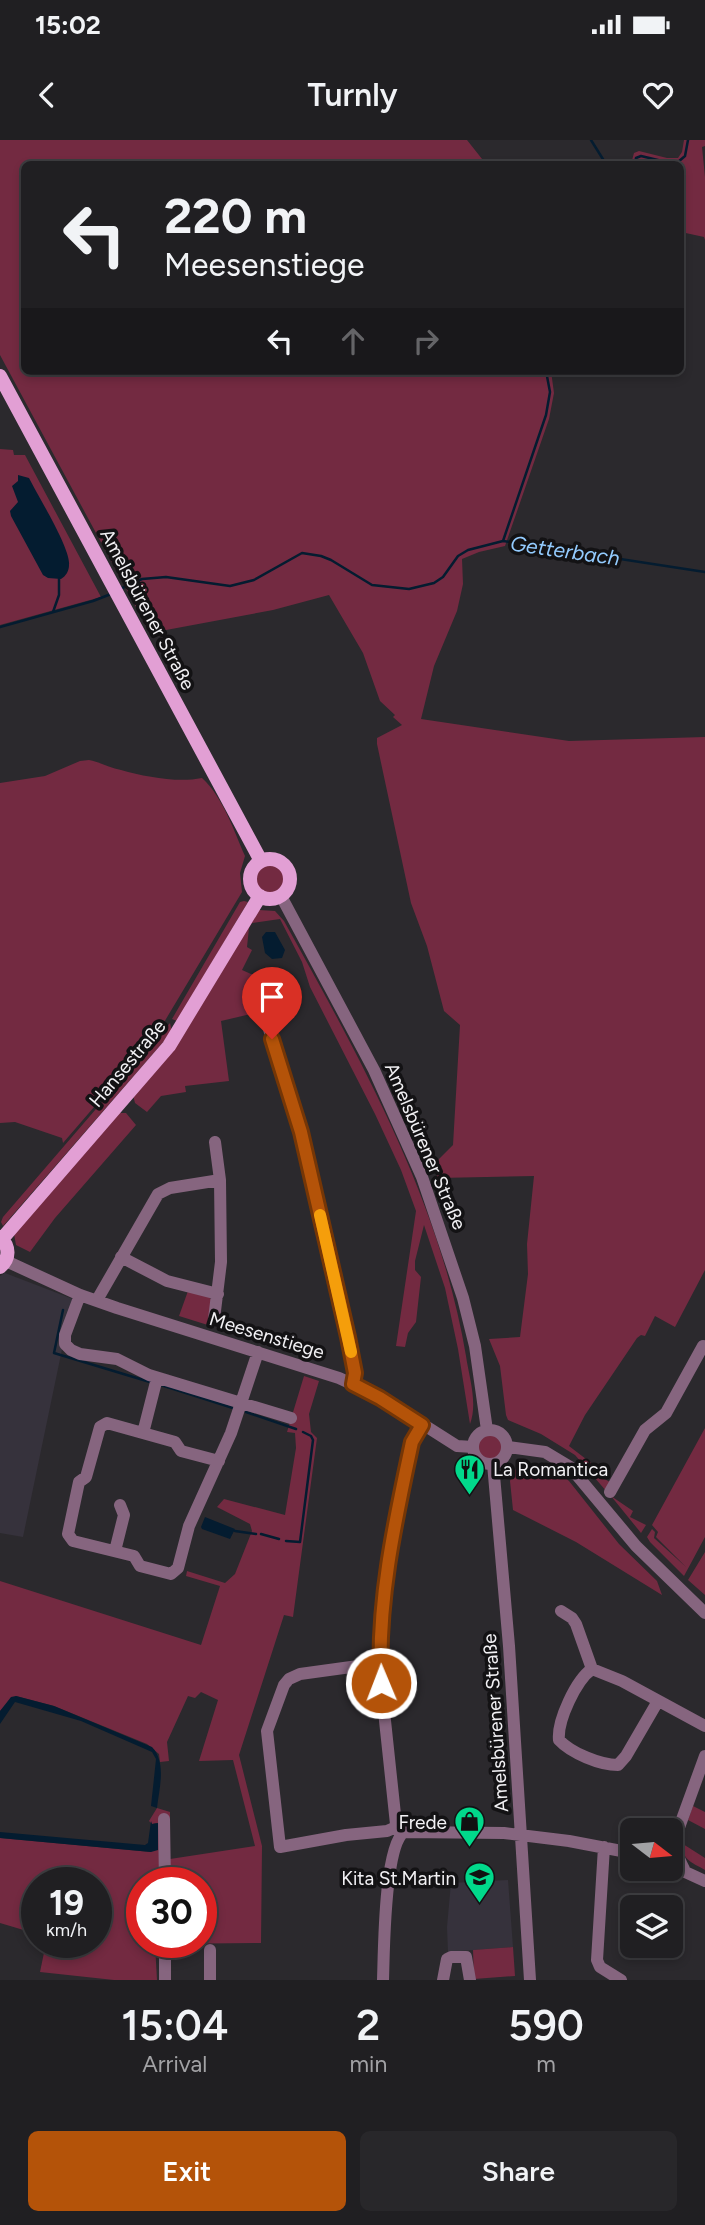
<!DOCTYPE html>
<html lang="en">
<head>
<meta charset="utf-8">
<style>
	:root { --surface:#201f22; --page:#28272a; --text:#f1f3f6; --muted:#a2a2a5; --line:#3d3d40; --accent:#b45309 }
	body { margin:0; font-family:Figtree,sans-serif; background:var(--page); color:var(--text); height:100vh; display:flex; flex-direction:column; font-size:26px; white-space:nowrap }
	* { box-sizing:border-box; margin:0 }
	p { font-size:23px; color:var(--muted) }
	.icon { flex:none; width:38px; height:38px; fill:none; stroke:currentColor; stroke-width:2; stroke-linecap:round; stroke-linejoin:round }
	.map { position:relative; height:1840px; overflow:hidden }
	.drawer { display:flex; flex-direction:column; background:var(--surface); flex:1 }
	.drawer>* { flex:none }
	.banner { position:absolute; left:21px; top:21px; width:663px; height:214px; border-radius:10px; box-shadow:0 4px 10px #0003,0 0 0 2px var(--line); background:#201f22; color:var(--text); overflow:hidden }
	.needle { width:46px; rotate:106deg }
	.tools { position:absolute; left:620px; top:1678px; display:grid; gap:14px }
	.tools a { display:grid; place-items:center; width:63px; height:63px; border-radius:10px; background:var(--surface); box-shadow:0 4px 10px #0003,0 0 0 2px var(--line); font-size:35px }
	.speed { position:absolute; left:21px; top:1727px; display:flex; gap:14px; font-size:35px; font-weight:700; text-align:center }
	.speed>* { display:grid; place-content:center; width:91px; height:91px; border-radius:50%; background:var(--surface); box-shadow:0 4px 10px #0003,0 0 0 2px var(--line); line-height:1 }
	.speed small { font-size:18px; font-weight:400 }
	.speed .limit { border:10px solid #d22; background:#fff; color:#111 }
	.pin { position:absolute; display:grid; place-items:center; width:60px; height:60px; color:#fff; margin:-72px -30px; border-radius:50% 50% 50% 0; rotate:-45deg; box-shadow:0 0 7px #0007 }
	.pin .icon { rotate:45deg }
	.me { position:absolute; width:77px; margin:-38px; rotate:359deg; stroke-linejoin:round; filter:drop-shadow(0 0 5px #0008) }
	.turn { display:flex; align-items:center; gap:24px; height:147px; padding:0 28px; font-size:32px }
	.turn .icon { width:91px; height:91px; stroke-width:2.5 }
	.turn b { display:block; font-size:49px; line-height:60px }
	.lanes { display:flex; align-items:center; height:66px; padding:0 28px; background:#0003; justify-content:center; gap:35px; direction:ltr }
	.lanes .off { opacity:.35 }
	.eta { display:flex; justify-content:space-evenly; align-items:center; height:119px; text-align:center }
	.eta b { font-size:42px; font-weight:600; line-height:49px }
	.cta { display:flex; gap:14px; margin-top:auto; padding:14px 28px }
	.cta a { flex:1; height:80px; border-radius:10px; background:var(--accent); color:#fff; font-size:28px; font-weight:600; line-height:80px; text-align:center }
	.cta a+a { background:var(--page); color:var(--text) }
	.status { display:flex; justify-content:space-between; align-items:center; height:49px; padding:0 35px; background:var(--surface); direction:ltr }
	.status svg { height:19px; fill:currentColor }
	header { display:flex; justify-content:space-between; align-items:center; height:91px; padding:0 28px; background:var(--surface); font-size:32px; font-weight:600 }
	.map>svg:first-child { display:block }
	.built { fill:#36323c }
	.green { fill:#732a41; fill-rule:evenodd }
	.water { fill:#041c30 }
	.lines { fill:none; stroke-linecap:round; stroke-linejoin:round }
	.stream { stroke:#041c30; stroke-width:2.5 }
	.minor { stroke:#86657f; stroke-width:12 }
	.major { stroke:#e29fd4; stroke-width:14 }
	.route-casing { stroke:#753606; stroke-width:18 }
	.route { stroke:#b45309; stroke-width:12 }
	.slow { stroke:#f59e0b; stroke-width:12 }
	.labels { text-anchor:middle; stroke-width:7; stroke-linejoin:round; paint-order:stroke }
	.street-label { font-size:19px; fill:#f2f1f4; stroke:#131214 }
	.poi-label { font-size:19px; fill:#f2f1f4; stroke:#131214; text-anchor:end }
	.water-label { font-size:21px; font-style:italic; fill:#93cbfe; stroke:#131214 }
</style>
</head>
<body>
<div class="status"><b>15:02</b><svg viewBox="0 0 49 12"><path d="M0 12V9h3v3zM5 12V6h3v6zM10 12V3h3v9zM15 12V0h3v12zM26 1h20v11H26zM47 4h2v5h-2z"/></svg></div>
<header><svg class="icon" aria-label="back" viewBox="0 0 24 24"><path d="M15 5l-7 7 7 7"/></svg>Turnly<svg class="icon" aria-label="heart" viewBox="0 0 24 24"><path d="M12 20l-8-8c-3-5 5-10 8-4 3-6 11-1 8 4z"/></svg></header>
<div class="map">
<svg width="705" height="1840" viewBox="0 0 705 1840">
	<rect width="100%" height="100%" fill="#2b292d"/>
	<path class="built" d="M5,1133L78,1161L65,1195L23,1397L0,1393V1136Z
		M508,1740L513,1807L448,1812L447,1787L451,1743Z"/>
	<path class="green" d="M0,0H467L486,24H24V231H551L554,253L549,279L505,406L479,412L462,419L463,444L457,471L434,526L421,579L569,601L705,597V1130L675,1187L655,1176L645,1196L641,1195L637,1198L585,1275L569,1306L599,1329L597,1335L610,1342L607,1352L575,1315L541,1294L508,1280L506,1275L500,1226L489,1199L520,1197L528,1134L527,1104L534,1036L438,1038L433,1025L453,1005L460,885L444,871L427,806L411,763L377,604V598L402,585L393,577L395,575L380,561L363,513L329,455L273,470L150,493L0,215Z
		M684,0H705V6L702,7L705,37V100L704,97L681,92V24H631L634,13L639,11L667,18H678L682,12Z
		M0,309L13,310L14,315H25L101,457L0,485Z
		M89,620C100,622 110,628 121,630C146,637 178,643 202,638C223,657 234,691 245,716L240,733L242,752L157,894L63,1003L62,998L15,982L0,983V643L45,636L80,621Z
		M255 738a15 15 0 1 1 30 0a15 15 0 1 1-30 0Z
		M244,761L248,762L177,881L172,879L240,762Z
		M259,770L275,771L284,781C360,918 440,1060 466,1216C469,1237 478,1263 470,1284L458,1209L445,1148L424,1085L415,1121V1130L421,1137L416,1182L408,1193L405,1207L396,1206L416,1071L401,1030L375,974L310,847L302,822L280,779L252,783L249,788L247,807L252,810L242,830L251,834H261L268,870L221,881L229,941L185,946L186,952L161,956L147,972L135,963L133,955Z
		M170,883L172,892L3,1086L1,1082L3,1077Z
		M118,973H126L136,985L55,1078L30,1112L16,1105L14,1094Z
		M188,1151L208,1156L214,1163L211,1186L179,1176Z
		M304,1236L319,1241L309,1274L311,1292L317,1298L293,1477L284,1475L239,1615L262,1706L261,1803L155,1804L157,1840H114L40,1832L46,1803L96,1802V1743H37V1794L0,1783V1698L151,1712L157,1683L152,1684L149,1681L157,1668L170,1672V1719L255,1706L233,1620L199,1621L218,1560L201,1552L195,1558L188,1556L167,1602L169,1621L160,1622L159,1614L147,1604L54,1566L16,1556L0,1571V1441L201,1505L220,1446L186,1436L187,1431L225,1443L235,1434L252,1391L250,1384L217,1367L224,1359L285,1375L296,1308L295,1293L287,1292ZM142,1743H201V1802H142Z
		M705,1288V1397L684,1436L650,1402L647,1397L652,1389L655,1392L654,1398L686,1427L656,1397L658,1392L652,1385Z
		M478 1307a12 12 0 1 1 24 0a12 12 0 1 1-24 0Z
		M533,1324L561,1334L569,1341L619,1404L657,1441L662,1455L576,1402L513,1370L510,1341L514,1330Z
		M611,1356L633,1371L630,1377L646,1385L641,1393Z
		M705,1412V1455L688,1440Z
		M693,1666L705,1672V1689L688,1680Z
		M683,1704L705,1718V1730C693,1723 681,1720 683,1704Z
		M513,1807L515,1836L474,1839L473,1810Z"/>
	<path class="water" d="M18,335L29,338C38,356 71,409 69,425C69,431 66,436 61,439L48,438L43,435L11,376L10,371L18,362L12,346L18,341Z
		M266,792H275L285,810L282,818L272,819L265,813L262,797Z
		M205,1377L235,1389L230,1399L202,1389L201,1387Z
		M16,1556L54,1566L152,1607C167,1623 159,1649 157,1668L151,1666L156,1619L152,1612L81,1581L15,1562L0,1584V1571L11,1557Z
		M151,1681L152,1684L158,1683V1710L151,1712L0,1698V1692L145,1705L148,1703Z"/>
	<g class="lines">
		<path class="stream" d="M591,0L606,24
			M635,24L636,18L641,16L662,21L678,22L685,16L688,0
			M503,401L546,275L550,252L546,231
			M120,449L142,439L166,437L230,446L254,440L302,413L321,416L331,420L372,445L409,449L434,443L443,437L458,416L468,410L503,401L705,432
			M53,472L59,455V439
			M0,487L93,461L111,454
			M63,1170L54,1213L150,1242
			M161,1245L233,1268
			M246,1272L296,1289
			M235,1391L256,1394
			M261,1394L279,1399
			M286,1401L300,1402L313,1300L311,1296L303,1292"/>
		<path class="minor" d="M281,756L374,930L422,1037L463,1158L475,1206L487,1290
			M268,886L301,992L348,1197L355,1233L353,1244
			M121,1117L167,1141L218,1154
			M6,1121L80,1155L117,1168L339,1238L380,1257L457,1306L473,1307
			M80,1155L65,1195V1204L71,1210L80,1214L117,1219L149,1235L291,1278
			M97,1160L158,1054L170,1048L220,1040L215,1002
			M214,1179L221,1122L220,1040
			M473 1307a17 17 0 1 1 34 0a17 17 0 1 1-34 0Z
			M143,1293L157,1238
			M508,1307L545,1312L570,1327L636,1406L705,1473
			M219,1321L181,1311L175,1302L107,1283L100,1287L86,1337L79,1342L68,1394L73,1401L134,1416L140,1426L171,1434L178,1428L189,1386L231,1293L258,1212
			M493,1324L509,1506L530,1840
			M610,1352L645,1290L666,1273L703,1206L705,1208
			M115,1411L124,1375L120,1365
			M561,1471L572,1478L576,1484L592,1529L622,1541L705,1586
			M380,1523L300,1534L289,1539L284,1545L267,1591L280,1707L346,1695L387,1691L394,1688L396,1684L381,1543L382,1484L388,1431L406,1331L412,1302L422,1285
			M592,1529C576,1540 557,1581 559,1600C571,1613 600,1625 618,1625L626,1616L658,1561
			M164,1679L165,1743
			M604,1707L597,1820L600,1827L621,1840
			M670,1725L705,1741
			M684,1729C677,1716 675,1707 677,1693L705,1616
			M210,1810V1840
			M165,1840V1802
			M383,1840C384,1813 384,1707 404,1692L504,1693L569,1701L632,1713
			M443,1840L447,1819L451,1817H466L470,1840"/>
		<path class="major" d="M0,236L261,721
			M250 739a20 20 0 1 1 40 0a20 20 0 1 1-40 0Z
			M0,1097C10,1107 10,1118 0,1127
			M2,1099L169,906L260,756"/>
	</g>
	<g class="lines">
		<defs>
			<path id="route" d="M272,899L301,992L348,1197L355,1233L353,1244L380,1258L422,1285L412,1302C395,1381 377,1462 381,1543"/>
		</defs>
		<use href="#route" class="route-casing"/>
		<use href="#route" class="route"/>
		<path class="slow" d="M320,1075L351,1212"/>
	</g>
	<defs>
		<symbol id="restaurant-pin" viewBox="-11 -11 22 30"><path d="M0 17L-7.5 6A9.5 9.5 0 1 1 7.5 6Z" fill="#01d98b" stroke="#131214"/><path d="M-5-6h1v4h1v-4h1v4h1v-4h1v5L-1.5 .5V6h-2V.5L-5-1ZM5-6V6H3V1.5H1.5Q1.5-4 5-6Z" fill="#111"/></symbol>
		<symbol id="shop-pin" viewBox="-11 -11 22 30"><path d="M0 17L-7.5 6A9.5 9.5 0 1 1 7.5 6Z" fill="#01d98b" stroke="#131214"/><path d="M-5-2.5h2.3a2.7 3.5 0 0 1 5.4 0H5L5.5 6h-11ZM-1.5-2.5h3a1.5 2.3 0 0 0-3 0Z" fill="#111"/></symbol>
		<symbol id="school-pin" viewBox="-11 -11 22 30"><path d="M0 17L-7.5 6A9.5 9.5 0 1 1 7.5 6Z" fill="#01d98b" stroke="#131214"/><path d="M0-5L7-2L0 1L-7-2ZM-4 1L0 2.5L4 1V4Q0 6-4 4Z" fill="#111"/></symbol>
	</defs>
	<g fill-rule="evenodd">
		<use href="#restaurant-pin" x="452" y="1312" width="35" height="47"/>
		<use href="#shop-pin" x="452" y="1664" width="35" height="47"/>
		<use href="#school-pin" x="462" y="1720" width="35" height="47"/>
	</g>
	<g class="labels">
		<g class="street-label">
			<text transform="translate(148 469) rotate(62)" y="7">Amelsbürener Straße</text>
			<text transform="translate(127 923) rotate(-50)" y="7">Hansestraße</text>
			<text transform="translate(426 1006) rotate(67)" y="7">Amelsbürener Straße</text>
			<text transform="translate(267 1195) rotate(17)" y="7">Meesenstiege</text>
			<text transform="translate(495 1583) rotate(-94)" y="7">Amelsbürener Straße</text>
		</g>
		<g class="poi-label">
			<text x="493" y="1336" text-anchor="start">La Romantica</text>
			<text x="447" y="1689">Frede</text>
			<text x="456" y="1745">Kita St.Martin</text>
		</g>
		<g class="water-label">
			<text transform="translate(565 411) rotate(8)" y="7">Getterbach</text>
		</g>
	</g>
</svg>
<div class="tools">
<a><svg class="needle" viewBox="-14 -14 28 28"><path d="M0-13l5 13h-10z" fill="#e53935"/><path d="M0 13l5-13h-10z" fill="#a2a2a5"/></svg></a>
<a><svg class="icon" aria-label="layers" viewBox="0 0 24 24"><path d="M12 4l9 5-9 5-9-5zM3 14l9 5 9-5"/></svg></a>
</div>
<div class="speed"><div>19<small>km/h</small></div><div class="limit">30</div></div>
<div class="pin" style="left:272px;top:899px;background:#d93025"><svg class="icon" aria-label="arrive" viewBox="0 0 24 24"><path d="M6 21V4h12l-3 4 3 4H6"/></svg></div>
<svg class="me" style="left:381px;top:1543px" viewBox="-20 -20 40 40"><circle r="17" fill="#b45309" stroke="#fff" stroke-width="3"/><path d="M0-11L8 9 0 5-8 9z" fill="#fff"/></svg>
<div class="banner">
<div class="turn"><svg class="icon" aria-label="left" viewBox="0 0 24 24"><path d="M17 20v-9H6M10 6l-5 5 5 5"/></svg><div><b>220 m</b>Meesenstiege</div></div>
<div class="lanes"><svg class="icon" aria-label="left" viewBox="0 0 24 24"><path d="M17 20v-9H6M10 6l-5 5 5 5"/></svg><svg class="icon off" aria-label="ahead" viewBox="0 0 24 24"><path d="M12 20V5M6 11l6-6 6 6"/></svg><svg class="icon off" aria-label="right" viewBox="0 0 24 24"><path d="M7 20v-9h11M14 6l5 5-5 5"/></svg></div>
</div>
</div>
<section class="drawer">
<div class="eta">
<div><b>15:04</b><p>Arrival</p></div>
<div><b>2</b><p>min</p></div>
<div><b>590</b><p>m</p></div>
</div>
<div class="cta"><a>Exit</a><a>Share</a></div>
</section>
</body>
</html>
